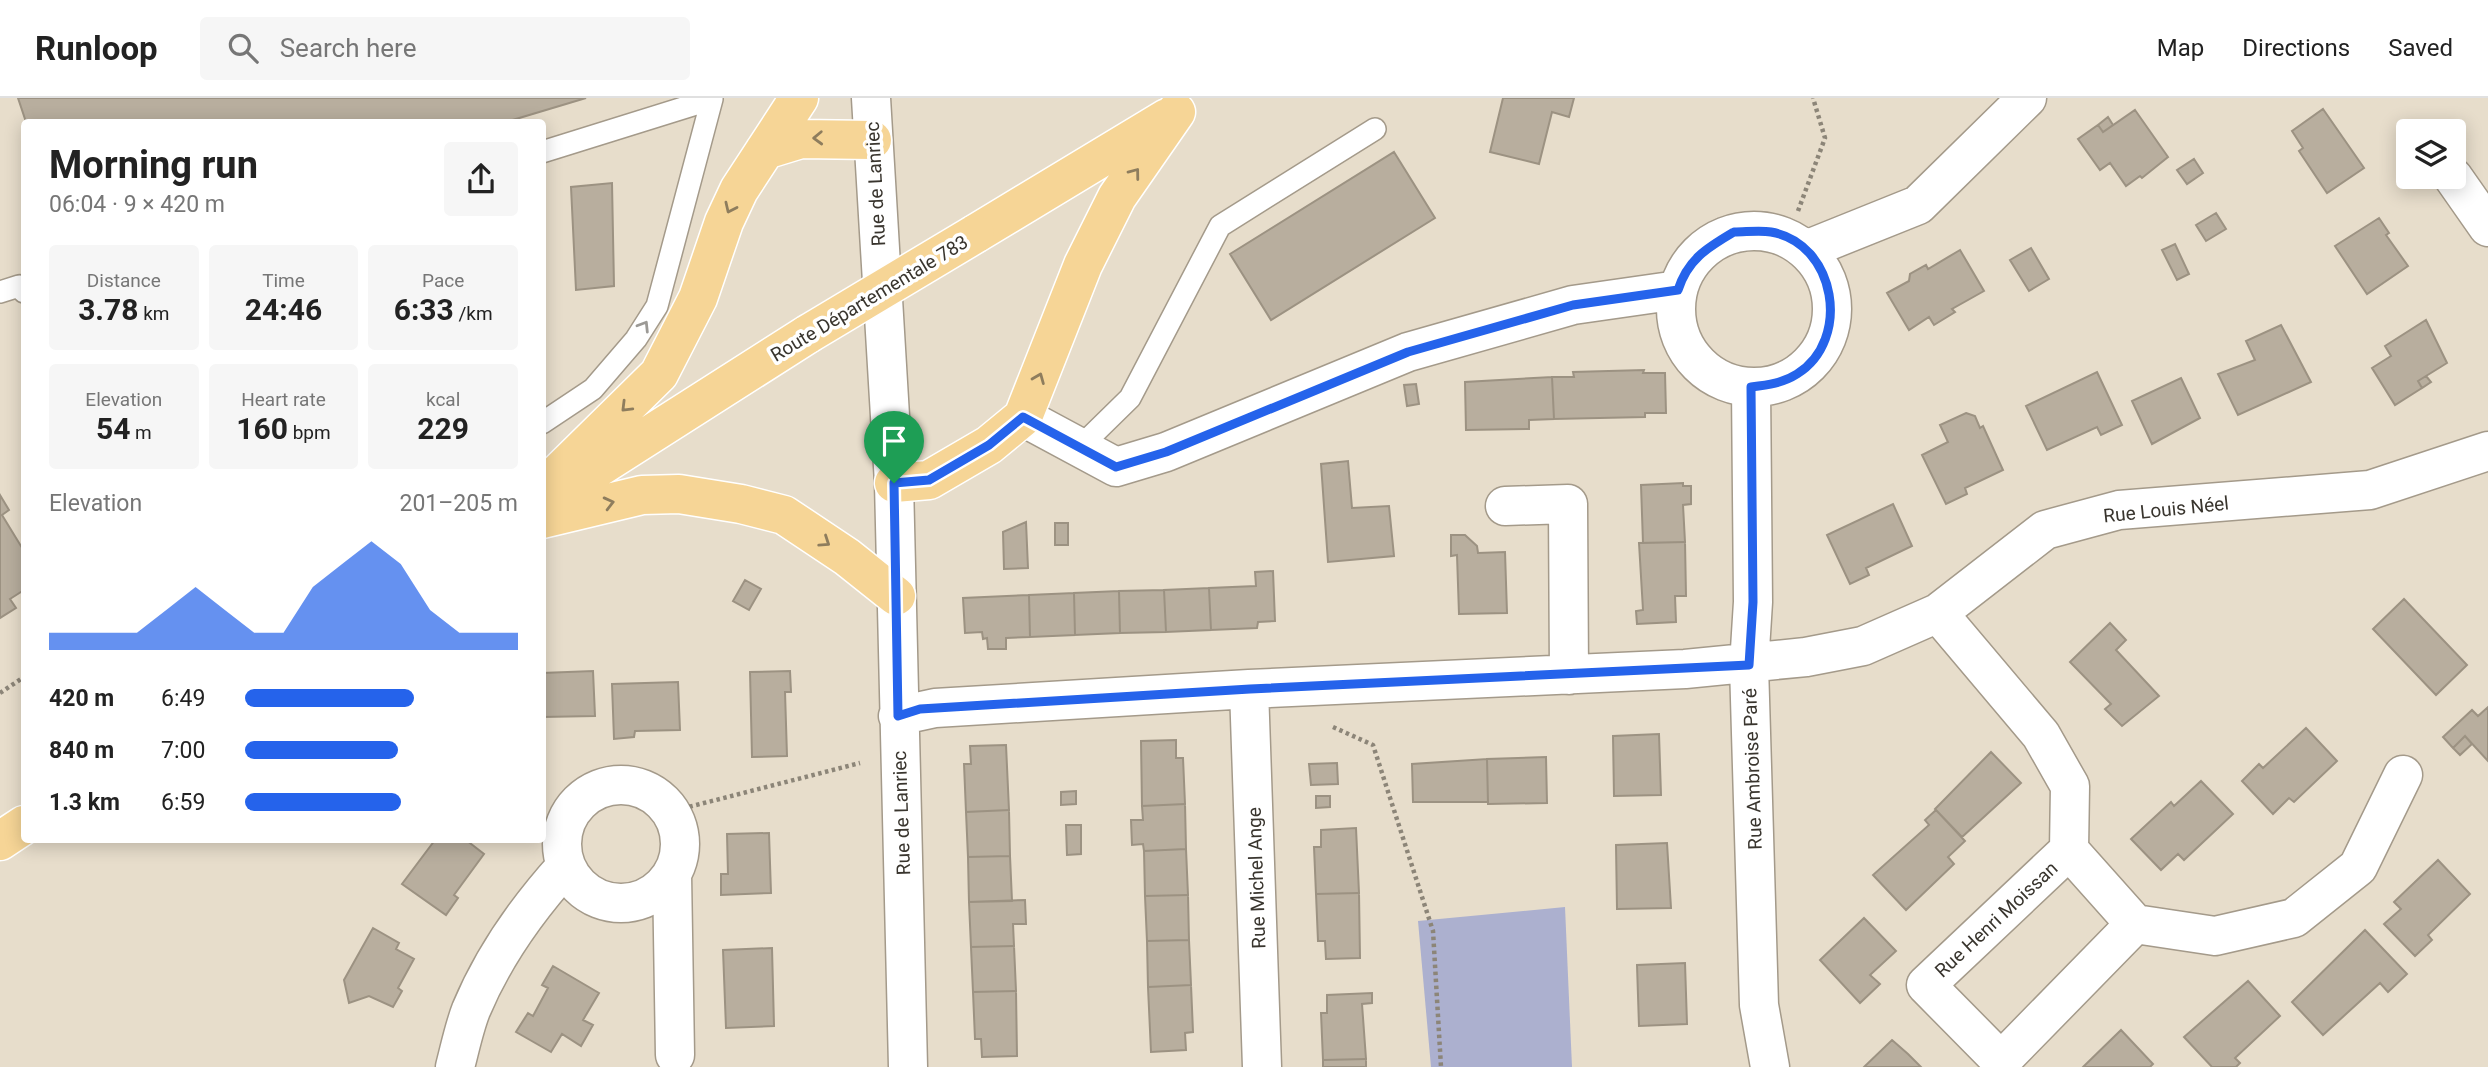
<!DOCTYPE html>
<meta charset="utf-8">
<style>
body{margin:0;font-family:Roboto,sans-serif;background:#f6f6f6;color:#222;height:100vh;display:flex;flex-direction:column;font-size:26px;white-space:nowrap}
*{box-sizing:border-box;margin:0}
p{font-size:23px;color:#767676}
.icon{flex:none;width:38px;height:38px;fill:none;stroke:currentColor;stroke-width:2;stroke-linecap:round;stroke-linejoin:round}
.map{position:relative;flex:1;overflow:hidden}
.sheet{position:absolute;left:21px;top:21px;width:525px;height:724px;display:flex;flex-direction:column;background:#fff;border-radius:7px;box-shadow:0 4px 18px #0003}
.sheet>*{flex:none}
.fabs{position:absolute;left:2396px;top:21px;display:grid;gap:14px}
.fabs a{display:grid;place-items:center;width:70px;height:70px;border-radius:7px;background:#fff;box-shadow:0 4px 18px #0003;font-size:35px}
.pin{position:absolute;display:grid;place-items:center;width:60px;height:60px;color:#fff;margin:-72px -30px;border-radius:50% 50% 50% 0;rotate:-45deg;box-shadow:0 0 7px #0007}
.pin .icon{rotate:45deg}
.round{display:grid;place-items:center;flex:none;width:74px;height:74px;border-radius:7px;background:#f6f6f6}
.overview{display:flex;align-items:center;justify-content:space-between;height:119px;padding:0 28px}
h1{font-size:38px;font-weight:700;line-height:52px}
.figures{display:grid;grid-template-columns:repeat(3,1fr);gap:10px;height:119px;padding:7px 28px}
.figures div{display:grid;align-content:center;border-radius:7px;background:#f6f6f6;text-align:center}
.figures b{font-size:30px;font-weight:700}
.figures small{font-size:19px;font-weight:400}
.figures p{font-size:19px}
.chart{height:196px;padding:14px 28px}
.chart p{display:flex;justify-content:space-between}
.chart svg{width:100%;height:126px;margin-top:7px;fill:#2563eb;opacity:.7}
ul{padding:0 28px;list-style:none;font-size:23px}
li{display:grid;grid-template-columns:112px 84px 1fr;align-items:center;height:52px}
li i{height:18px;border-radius:9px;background:#2563eb}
header{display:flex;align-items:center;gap:42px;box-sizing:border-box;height:98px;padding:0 35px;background:#fff;border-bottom:2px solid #e0e0e0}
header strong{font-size:33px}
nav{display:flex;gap:38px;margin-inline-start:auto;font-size:24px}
.search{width:490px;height:63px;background:#f6f6f6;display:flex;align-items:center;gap:18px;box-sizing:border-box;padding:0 24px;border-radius:7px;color:#767676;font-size:26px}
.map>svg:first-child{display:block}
.green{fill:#acb0cf}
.building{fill:#b8ae9e;stroke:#9c9282;stroke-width:2}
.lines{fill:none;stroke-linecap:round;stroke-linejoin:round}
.service-casing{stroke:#a49a8a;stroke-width:24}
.minor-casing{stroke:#a49a8a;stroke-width:41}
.primary-casing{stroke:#fff;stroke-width:41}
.path{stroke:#8c8578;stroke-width:4.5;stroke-dasharray:3.5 3.5;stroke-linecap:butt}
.service{stroke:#fff;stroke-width:21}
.minor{stroke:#fff;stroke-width:38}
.primary{stroke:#f6d596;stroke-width:38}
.primary-bridge-casing{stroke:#fff;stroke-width:41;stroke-linecap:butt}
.primary-bridge{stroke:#f6d596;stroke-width:38}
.oneway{stroke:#8e7d5d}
.oneway2{stroke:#9c9a96}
.route-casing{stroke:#fff;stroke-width:14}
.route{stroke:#2563eb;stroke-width:9}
.labels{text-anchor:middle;stroke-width:7;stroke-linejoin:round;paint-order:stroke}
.street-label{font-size:19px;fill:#39352e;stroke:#fff}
</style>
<header>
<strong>Runloop</strong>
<div class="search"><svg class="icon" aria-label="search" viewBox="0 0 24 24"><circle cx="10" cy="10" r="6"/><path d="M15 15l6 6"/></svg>Search here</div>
<nav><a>Map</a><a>Directions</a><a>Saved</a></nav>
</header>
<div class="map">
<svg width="2488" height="969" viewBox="0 0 2488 969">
<rect width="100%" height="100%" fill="#e7ddcb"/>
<!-- green -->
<path class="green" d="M 1565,809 L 1572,969 L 1431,969 L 1418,823 Z"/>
<!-- building -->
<path class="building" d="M 18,0 L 586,0 L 506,24 L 26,24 Z
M 1503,0 L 1574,0 L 1569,19 L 1552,14 L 1539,66 L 1490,54 Z
M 2323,11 L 2364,70 L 2327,95 L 2299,53 L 2303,50 L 2292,33 Z
M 2135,12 L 2168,59 L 2142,80 L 2140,78 L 2126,88 L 2110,65 L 2100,72 L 2078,41 L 2098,27 L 2103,34 Z
M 2108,19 L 2113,27 L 2103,34 L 2098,27 Z
M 1394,54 L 1435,120 L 1271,222 L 1230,156 Z
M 2194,61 L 2203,75 L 2187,86 L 2177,72 Z
M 612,85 L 614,188 L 576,192 L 571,89 Z
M 2216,115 L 2226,131 L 2206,143 L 2196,127 Z
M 2379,120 L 2389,135 L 2386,137 L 2408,168 L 2367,196 L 2335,148 Z
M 2175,146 L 2189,176 L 2177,182 L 2162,152 Z
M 2031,150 L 2049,181 L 2029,193 L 2010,162 Z
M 1960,152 L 1984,193 L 1952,211 L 1955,214 L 1934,227 L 1929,219 L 1909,232 L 1887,195 L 1909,183 L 1910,176 L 1926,167 L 1928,171 Z
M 2426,222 L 2447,265 L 2418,283 L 2422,290 L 2395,307 L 2372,270 L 2391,258 L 2385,248 Z
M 2281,227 L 2311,284 L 2238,317 L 2218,276 L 2255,262 L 2246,243 Z
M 1644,272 L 1643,275 L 1665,275 L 1666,315 L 1645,315 L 1645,319 L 1554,321 L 1552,279 L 1574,279 L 1573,274 Z
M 2097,274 L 2122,327 L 2101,337 L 2097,329 L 2047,352 L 2026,308 Z
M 2426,278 L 2431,284 L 2422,290 L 2418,283 Z
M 1552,279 L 1554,321 L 1529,322 L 1529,331 L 1466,332 L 1465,284 Z
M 2181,280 L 2200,320 L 2152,346 L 2132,303 Z
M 1416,286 L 1419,306 L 1407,308 L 1404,287 Z
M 1966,315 L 1975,318 L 1980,330 L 1983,328 L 2003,372 L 1965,390 L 1967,396 L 1946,406 L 1922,357 L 1948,344 L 1940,327 Z
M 1348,363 L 1352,410 L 1389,408 L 1394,458 L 1328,464 L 1321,366 Z
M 1683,385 L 1683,388 L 1691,388 L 1691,406 L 1683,407 L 1685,444 L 1643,445 L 1641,387 Z
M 0,397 L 9,412 L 2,417 L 24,453 L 24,492 L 10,501 L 16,510 L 0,520 Z
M 1893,406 L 1912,448 L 1866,470 L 1869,477 L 1850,486 L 1827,437 Z
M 1026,424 L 1028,470 L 1004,471 L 1003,434 Z
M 1055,425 L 1068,425 L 1068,447 L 1055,447 Z
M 1451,437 L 1465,437 L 1477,448 L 1478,455 L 1505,454 L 1507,515 L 1459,516 L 1457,457 L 1451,458 Z
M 1685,444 L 1686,498 L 1675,498 L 1676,524 L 1637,526 L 1636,513 L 1643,512 L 1639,445 Z
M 1273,473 L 1275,523 L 1258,524 L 1257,530 L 1211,532 L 1209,490 L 1256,488 L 1255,474 Z
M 745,482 L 761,491 L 749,512 L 733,503 Z
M 1209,490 L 1211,532 L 1166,534 L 1164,492 Z
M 1164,492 L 1166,534 L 1120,535 L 1119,493 Z
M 1119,493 L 1120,535 L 1075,537 L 1074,495 Z
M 1074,495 L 1075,537 L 1030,539 L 1029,497 Z
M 1029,497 L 1030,539 L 1006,540 L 1006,551 L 988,551 L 987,540 L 983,541 L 982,534 L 965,535 L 963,500 Z
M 2404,501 L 2467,567 L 2436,597 L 2373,531 Z
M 2110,525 L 2126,542 L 2116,552 L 2159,598 L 2122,628 L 2105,611 L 2111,606 L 2070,564 Z
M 593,573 L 595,618 L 542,619 L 542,575 Z
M 790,573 L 791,594 L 785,594 L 787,658 L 752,659 L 750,574 Z
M 678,584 L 680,632 L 635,633 L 634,639 L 614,641 L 612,586 Z
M 2488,609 L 2488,663 L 2465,638 L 2453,650 L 2443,639 L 2472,612 L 2478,618 Z
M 2306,630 L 2337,663 L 2294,704 L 2289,700 L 2273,716 L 2242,683 L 2259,666 L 2263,670 Z
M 1659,636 L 1661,697 L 1614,698 L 1613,638 Z
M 2465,638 L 2472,646 L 2460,657 L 2453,650 Z
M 1176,642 L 1176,660 L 1183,660 L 1185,706 L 1142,708 L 1141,643 Z
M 1006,647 L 1009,712 L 966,714 L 964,666 L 971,666 L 970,648 Z
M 1991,654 L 2021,685 L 1962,739 L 1935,711 Z
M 1546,659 L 1547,705 L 1488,706 L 1487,661 Z
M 1487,661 L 1488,704 L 1413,704 L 1412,666 Z
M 1337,665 L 1338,686 L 1311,687 L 1309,666 Z
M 2201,683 L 2233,716 L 2184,762 L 2178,756 L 2161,772 L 2131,741 L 2171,704 L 2174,708 Z
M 1076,693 L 1076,706 L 1061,707 L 1061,694 Z
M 1316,698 L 1330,698 L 1330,709 L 1316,710 Z
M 1185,706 L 1186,751 L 1144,753 L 1143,746 L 1132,747 L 1131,722 L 1143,722 L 1142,708 Z
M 1009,712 L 1010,758 L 968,759 L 966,714 Z
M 1936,712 L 1965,743 L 1948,759 L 1954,766 L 1906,812 L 1873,777 L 1929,727 L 1925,722 Z
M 1066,727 L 1081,727 L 1081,756 L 1067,757 Z
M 1356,730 L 1359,795 L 1316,796 L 1314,749 L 1321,749 L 1321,732 Z
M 769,735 L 771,795 L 721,797 L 721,776 L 728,776 L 727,736 Z
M 435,742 L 466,742 L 484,756 L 454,797 L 458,800 L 446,817 L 402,786 Z
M 1667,745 L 1671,810 L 1617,811 L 1616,747 Z
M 1186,751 L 1188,797 L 1145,798 L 1144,753 Z
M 1010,758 L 1012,803 L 969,804 L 968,759 Z
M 2438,762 L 2470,796 L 2428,837 L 2432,842 L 2415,858 L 2384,826 L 2401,811 L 2394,804 Z
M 1359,795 L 1360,860 L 1326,861 L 1325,843 L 1318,843 L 1316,796 Z
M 1188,797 L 1189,842 L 1147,843 L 1145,798 Z
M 1025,802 L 1026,826 L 1013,826 L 1014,848 L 971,849 L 969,804 Z
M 1864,820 L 1896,853 L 1870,877 L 1880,886 L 1860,905 L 1820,862 Z
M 373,830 L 399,845 L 396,851 L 414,861 L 398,890 L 402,893 L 393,909 L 369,898 L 349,905 L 344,882 Z
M 2365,832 L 2407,876 L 2388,894 L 2380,885 L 2323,937 L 2292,904 Z
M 1189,842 L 1191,887 L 1148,889 L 1147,843 Z
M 1014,848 L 1016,893 L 973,894 L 971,849 Z
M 772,850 L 774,928 L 726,930 L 723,852 Z
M 1685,865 L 1687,926 L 1639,928 L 1637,867 Z
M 553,868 L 599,895 L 583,922 L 593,927 L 581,948 L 562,936 L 551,954 L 516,934 L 528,915 L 533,918 L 548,890 L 542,887 Z
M 2248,883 L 2280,918 L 2235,960 L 2240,965 L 2236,969 L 2212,969 L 2184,939 Z
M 1191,887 L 1193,934 L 1185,935 L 1186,952 L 1151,954 L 1148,889 Z
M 1016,893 L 1017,958 L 982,959 L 981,941 L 975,941 L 973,894 Z
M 1372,895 L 1372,905 L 1362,906 L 1366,961 L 1323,962 L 1321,915 L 1327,915 L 1327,897 Z
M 2121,932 L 2153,966 L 2150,969 L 2083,969 Z
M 1892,942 L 1908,956 L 1921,969 L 1864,969 Z
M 1366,961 L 1366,969 L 1323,969 L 1323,962 Z"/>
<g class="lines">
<defs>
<path id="service" d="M 542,54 L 712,1
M 0,194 L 19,188 L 24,194
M 542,325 L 593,291 L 636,241 L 657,208 L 712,1
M 1080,349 L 1130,300 L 1220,128 L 1375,31"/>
<path id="minor" d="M 871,0 L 894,385 L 908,969
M 2453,79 L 2488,129
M1676 211a78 78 0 1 1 156 0a78 78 0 1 1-156 0Z
M 1806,152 L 1918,107 L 2027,0
M 1751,289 L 1753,504 L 1749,567 L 1759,907 L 1770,969
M 1023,319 L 1116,369 L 1166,354 L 1408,254 L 1573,207 L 1678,192
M 1505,408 L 1568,406 L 1569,577
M 1938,515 L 2041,637 L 2070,688 L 2069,752 L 2135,826 L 2215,838 L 2294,820 L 2358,769 L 2403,677
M 1249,591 L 1262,969
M 898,618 L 935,610 L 1249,591 L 1685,571 L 1806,559 L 1863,548 L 1938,515 L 2045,432 L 2119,412 L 2370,392 L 2488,353
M562 746a59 59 0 1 1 118 0a59 59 0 1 1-118 0Z
M 2069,752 L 1926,887 L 2001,963 L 2135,826
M 672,776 L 675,957
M 455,969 C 460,950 464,930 471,912 C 494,857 527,811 566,768"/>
<path id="primary" d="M 765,52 L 801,41 L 872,42
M 975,136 L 1167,20
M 894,385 L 929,382 L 989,347 L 1023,319 L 1083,167 L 1117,99 L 1176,14
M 568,389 L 808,236
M 542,391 L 659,276 L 698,200 L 724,124 L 739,92 L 799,0
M 542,421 L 642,397 L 679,396 L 741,406 L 784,417 L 847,459 L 896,498
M 0,743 L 24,727"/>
</defs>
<!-- service casing -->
<use href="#service" class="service-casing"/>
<!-- minor casing -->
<use href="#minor" class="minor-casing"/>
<!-- primary casing -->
<use href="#primary" class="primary-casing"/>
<!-- path -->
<path class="path" d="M 1798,113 L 1825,40 L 1813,0
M 0,595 L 24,579
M 1333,629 L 1373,647 L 1433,833 L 1441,969
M 669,714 L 860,665"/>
<!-- service -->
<use href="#service" class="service"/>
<!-- minor -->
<use href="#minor" class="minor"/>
<!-- primary -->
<use href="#primary" class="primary"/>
<defs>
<path id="primary-bridge" d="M 808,236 L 975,136"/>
</defs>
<!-- primary-bridge casing -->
<use href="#primary-bridge" class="primary-bridge-casing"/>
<!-- primary-bridge -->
<use href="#primary-bridge" class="primary-bridge"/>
</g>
<!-- one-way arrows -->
<defs><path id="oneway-chevron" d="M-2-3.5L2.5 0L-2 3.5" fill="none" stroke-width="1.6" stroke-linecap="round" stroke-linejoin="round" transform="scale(1.75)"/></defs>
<g class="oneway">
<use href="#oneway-chevron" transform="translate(818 40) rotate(178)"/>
<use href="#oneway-chevron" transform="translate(1135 75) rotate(-53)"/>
<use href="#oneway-chevron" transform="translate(730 110) rotate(115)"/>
<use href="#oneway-chevron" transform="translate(1039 280) rotate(-68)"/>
<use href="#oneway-chevron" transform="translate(626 309) rotate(135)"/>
<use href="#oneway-chevron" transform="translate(609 405) rotate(-14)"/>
<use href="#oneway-chevron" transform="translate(825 444) rotate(34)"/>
</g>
<use class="oneway2" href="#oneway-chevron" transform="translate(644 228) rotate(-58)"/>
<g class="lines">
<defs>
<path id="route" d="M 1734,134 C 1746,134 1760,132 1771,134 C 1836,145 1852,242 1797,276 C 1783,285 1768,287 1751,289 L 1753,504 L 1749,567 L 1250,591 L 920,611 L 898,618 L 894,385 L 929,382 L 989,347 L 1023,319 L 1116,369 L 1166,354 L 1408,254 L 1573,207 L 1678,192 C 1688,161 1707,150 1734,134 Z"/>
</defs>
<!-- route casing -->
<use href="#route" class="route-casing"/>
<!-- route -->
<use href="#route" class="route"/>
</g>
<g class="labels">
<!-- street labels -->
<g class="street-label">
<text transform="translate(875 86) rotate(-93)" y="7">Rue de Lanriec</text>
<text transform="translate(869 200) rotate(-31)" y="7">Route Départementale 783</text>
<text transform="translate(2166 411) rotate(-6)" y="7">Rue Louis Néel</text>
<text transform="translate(1752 671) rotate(-92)" y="7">Rue Ambroise Paré</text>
<text transform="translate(901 715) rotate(-92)" y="7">Rue de Lanriec</text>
<text transform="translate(1256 780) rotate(-92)" y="7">Rue Michel Ange</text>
<text transform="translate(1996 821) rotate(-43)" y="7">Rue Henri Moissan</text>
</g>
</g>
</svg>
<div class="fabs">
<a><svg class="icon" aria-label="layers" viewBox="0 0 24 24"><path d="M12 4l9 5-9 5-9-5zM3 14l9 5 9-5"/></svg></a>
</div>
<div class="pin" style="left:894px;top:385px;background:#1e9e55"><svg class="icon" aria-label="arrive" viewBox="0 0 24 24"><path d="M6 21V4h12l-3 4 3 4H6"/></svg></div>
<section class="sheet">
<div class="overview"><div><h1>Morning run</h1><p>06:04 · 9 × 420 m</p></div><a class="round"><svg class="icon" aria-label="share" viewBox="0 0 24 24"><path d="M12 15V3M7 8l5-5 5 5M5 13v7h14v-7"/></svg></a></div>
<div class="figures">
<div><p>Distance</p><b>3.78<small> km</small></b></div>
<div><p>Time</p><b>24:46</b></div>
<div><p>Pace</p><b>6:33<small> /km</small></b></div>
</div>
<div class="figures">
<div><p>Elevation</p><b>54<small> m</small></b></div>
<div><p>Heart rate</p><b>160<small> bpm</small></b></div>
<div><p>kcal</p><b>229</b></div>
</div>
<div class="chart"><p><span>Elevation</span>201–205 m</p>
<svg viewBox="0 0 160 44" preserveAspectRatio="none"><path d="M0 44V38L10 38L20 38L30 38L40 30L50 22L60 30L70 38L80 38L90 22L100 14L110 6L120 14L130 30L140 38L150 38L160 38V44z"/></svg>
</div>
<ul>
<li><b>420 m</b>6:49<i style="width:62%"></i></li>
<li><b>840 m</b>7:00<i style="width:56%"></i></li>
<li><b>1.3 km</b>6:59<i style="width:57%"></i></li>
</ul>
</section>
</div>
